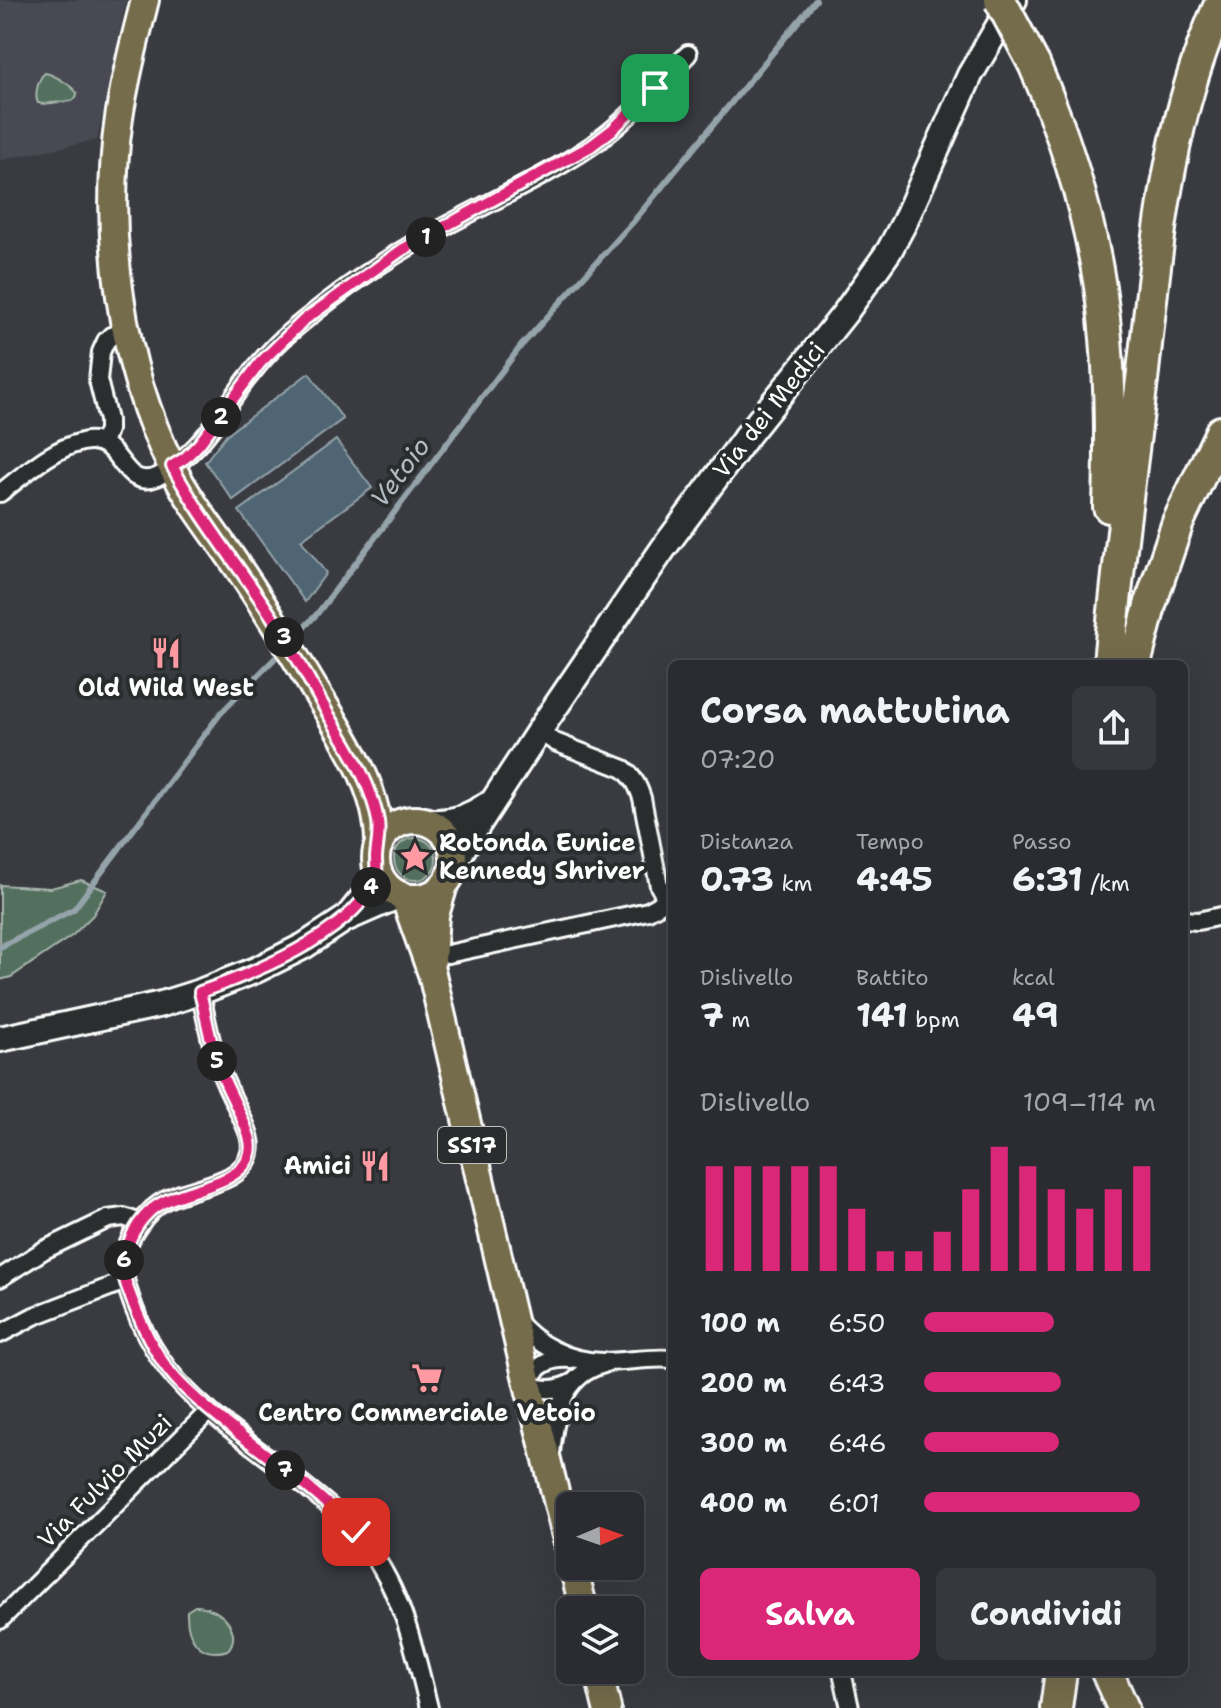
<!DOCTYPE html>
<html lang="it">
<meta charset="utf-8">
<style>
body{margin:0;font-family:"Shantell Sans",sans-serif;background:#37383d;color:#f1f3f6;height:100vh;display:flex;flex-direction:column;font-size:30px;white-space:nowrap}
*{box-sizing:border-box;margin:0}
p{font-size:26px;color:#a6a7ab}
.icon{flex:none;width:44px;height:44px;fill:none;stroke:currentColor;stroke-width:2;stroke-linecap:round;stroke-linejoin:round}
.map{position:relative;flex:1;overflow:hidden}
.side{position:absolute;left:668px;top:660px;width:520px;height:1016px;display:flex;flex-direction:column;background:#2b2c31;border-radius:12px;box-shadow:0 8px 32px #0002,0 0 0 2px #47484d}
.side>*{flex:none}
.needle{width:52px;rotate:88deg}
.controls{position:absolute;left:556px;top:1492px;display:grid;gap:16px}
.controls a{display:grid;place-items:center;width:88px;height:88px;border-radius:12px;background:#2b2c31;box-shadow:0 8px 32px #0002,0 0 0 2px #47484d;font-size:40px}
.pin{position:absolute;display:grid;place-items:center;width:68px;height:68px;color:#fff;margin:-34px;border-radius:16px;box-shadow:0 4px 12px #0006}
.km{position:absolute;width:40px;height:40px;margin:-20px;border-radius:50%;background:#222;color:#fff;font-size:22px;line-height:40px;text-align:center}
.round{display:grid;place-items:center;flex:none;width:84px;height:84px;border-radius:12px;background:#37383d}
.headline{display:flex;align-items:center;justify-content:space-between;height:136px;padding:0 32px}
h1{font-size:36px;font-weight:700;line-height:60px}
.metrics{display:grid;grid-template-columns:repeat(3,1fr);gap:12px;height:136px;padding:8px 32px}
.metrics div{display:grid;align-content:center}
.metrics b{font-size:34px;font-weight:700}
.metrics small{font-size:22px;font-weight:400}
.metrics p{font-size:22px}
.chart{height:224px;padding:16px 32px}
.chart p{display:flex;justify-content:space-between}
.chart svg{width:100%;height:144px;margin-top:8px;stroke:#db2777;stroke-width:6}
.primary-button{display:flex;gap:16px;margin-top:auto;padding:16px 32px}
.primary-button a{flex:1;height:92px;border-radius:12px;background:#db2777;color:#fff;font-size:32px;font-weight:700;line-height:92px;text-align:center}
.primary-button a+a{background:#37383d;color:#f1f3f6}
ul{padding:0 32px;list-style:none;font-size:26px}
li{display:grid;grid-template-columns:128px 96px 1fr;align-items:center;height:60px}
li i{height:20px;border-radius:10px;background:#db2777}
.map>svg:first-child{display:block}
.built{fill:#484952}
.green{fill:#536f5e;stroke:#a9b7ae;stroke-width:2}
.water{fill:#4f6573;stroke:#95a3ab;stroke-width:2}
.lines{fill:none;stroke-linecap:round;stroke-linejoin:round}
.stream{stroke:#95a3ab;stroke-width:6}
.street-casing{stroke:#fff;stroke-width:22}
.secondary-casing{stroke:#fff;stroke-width:30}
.primary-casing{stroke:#fff;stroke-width:32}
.highway-casing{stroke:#fff;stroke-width:36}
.street{stroke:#2a2d2e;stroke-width:16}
.secondary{stroke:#2a2d2e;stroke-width:24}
.primary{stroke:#746c4b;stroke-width:26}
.highway{stroke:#746c4b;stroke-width:30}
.highway-bridge-casing{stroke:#fff;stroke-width:36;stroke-linecap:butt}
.highway-bridge{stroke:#746c4b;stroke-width:30}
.route-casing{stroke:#fff;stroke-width:16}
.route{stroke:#db2777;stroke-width:10}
.labels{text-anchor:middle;stroke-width:8;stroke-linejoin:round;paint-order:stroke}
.shield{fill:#2a2d2e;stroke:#bfc0c0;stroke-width:2}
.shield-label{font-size:22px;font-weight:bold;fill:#fff}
.street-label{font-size:24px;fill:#fff;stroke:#2a2d2e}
.poi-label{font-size:24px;font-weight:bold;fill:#fff;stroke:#2a2d2e}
.water-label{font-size:26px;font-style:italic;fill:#b0bac0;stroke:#2a2d2e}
</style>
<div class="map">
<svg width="1221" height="1708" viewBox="0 0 1221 1708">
<rect width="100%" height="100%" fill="#393b41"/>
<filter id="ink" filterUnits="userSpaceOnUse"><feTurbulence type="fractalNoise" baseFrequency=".0125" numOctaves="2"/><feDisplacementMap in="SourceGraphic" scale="16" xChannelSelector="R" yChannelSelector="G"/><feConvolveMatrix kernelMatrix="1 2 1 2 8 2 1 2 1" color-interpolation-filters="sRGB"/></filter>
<g filter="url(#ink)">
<!-- built -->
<path class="built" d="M 0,0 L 126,0 L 97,140 L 0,160 Z"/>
<!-- green -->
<path class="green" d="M 45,73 C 55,75 71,85 77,93 L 76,98 L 72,101 L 42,104 L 38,103 C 34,96 38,78 45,73 Z
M394 859a21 21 0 1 1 42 0a21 21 0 1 1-42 0Z
M 81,880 L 107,891 L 93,915 L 73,935 L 11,977 L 0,980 L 0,885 L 51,888 Z
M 195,1606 C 216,1605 245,1629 228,1650 C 199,1659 186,1637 187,1611 Z"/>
<!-- water -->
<path class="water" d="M 309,373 L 343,419 L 233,500 L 205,462 L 226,435 Z
M 336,440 L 372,488 L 301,540 L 326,573 L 305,602 L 239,511 Z"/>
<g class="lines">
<!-- stream -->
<path class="stream" d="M 291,641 L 317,614 L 521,346 L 633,222 L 816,0
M 0,947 L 74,909 L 220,714 L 284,649"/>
<defs>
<path id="street" d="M 103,443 L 108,430 L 108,420 L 98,380 L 101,352 L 106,341 L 111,336 L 126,331
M 0,493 C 24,475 51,449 82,442 C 123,432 119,492 157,477 C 162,475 167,470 172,467 C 206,443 222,412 246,380 C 262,359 280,339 301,323 C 341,290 385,259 431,234 C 484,204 541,180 591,146 C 628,121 657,86 688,54
M 539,731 L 555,742 L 624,769 C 634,778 638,786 642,798 L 659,886 L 664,895 L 672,901
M 1184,920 L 1198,921 L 1221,916
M 448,954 L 648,911 L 659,905 L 666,897
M 200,992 C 206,1016 210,1040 217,1063 C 224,1082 234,1100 242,1118 C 247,1129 253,1141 250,1153 C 242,1187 184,1186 159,1204 C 147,1212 139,1224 132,1236 C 125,1250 121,1267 126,1283 C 135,1317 153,1353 176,1379 C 210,1418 261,1451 301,1483 C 325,1502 349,1521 367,1546 C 403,1594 415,1651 429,1708
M 0,1278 L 44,1250 L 108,1219 L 124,1217 L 140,1223
M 515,1319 C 535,1345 570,1362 603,1362 C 626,1362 649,1357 672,1359
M 0,1334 L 34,1316 L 125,1281
M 572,1359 C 552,1357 535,1364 528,1384 C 544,1392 560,1390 575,1381
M 551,1453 C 555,1415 562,1375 604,1364
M 0,1620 L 209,1411
M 842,1672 L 850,1708"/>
<path id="secondary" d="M 428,822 C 451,823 468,818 487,805
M 454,864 L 468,840 L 539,731 L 663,549 L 747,436 L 845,313 L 889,251 L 904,223 L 970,75 L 1014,0
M 350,914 L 371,888 L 378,869
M 0,1039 L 162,1004 L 200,992 L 256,970 L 304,946 L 345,919 L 400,895"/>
<path id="primary" d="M 145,0 C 135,39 125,78 119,118 C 103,231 120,364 172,467 C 189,501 213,531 235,563 C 260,599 283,637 306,675 C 336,727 380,783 379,845
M376 859a39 39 0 1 1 78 0a39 39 0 1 1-78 0Z
M 404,896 L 432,974 L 528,1384 L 570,1552
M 432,960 L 435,915 L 444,885
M 573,1566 L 584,1610
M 598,1670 L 607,1708"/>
<path id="highway" d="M 1034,64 C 1065,136 1088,210 1100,287 C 1111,360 1111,434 1109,507
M 1109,664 C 1117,569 1130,475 1142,380 C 1157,251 1166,122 1221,2
M 1135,664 L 1151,602 L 1178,522 L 1221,432
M 1107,1672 L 1123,1708
M 1056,1708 L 1061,1672"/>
</defs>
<!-- street casing -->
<use href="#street" class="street-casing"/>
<!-- secondary casing -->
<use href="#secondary" class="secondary-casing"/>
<!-- primary casing -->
<use href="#primary" class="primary-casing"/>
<!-- highway casing -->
<use href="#highway" class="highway-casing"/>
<!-- street -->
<use href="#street" class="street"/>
<!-- secondary -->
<use href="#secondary" class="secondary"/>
<!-- primary -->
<use href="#primary" class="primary"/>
<!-- highway -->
<use href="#highway" class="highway"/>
<defs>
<path id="highway-bridge" d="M 1000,0 L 1034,64"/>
</defs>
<!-- highway-bridge casing -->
<use href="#highway-bridge" class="highway-bridge-casing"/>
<!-- highway-bridge -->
<use href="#highway-bridge" class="highway-bridge"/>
</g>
</g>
<g class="lines" filter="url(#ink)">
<defs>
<path id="route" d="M 356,1532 C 320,1494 277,1463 235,1431 C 215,1415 194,1399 176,1379 C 156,1357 143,1328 132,1300 C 129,1291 124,1282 124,1271 C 123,1250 134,1226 149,1212 C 174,1187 242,1189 250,1153 C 253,1141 246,1129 242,1118 C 234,1100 224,1082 217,1063 C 210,1040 206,1016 200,992 C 252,974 345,936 372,886 C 378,874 376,869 376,857 C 377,844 380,834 378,821 C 371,781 347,746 327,712 C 310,682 294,651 276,623 C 242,570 202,521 172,466 L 185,458 L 199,444 L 260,363 L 304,320 L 402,250 L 591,146 L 612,130 L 655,88"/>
</defs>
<!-- route casing -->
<use href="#route" class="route-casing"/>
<!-- route -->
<use href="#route" class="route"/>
</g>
<!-- icons -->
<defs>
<symbol id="restaurant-bare" viewBox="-9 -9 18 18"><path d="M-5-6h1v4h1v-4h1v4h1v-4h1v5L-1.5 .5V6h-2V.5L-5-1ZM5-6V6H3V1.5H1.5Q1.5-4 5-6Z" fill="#ff9aa2" stroke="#2a2d2e" stroke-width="2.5" paint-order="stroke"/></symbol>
<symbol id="sight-bare" viewBox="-9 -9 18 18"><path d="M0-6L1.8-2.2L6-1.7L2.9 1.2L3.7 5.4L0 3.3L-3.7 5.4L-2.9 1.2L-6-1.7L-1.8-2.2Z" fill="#ff9aa2" stroke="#2a2d2e" stroke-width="2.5" paint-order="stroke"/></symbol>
<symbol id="supermarket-bare" viewBox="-9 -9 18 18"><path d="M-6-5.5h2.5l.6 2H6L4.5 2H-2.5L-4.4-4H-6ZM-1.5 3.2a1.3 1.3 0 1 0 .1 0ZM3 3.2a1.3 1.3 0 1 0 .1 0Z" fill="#ff9aa2" stroke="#2a2d2e" stroke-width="2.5" paint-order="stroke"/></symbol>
</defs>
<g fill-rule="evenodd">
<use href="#restaurant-bare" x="144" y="631" width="44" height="44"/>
<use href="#sight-bare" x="393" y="835" width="44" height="44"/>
<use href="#restaurant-bare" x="353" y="1144" width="44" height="44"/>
<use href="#supermarket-bare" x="405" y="1356" width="44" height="44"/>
</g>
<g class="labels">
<!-- shield labels -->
<rect class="shield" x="438" y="1127" width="68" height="36" rx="6"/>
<g class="shield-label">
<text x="472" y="1153">SS17</text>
</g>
<!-- street labels -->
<g class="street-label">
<text transform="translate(769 410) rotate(-52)" y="8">Via dei Medici</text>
<text transform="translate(105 1481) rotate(-45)" y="8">Via Fulvio Muzi</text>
</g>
<!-- poi labels -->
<g class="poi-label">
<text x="166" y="696">Old Wild West</text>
<text x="439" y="851" text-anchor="start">Rotonda Eunice<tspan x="439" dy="28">Kennedy Shriver</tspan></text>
<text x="351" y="1174" text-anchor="end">Amici</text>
<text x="427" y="1421">Centro Commerciale Vetoio</text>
</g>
<!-- water labels -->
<g class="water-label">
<text transform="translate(400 472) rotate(-53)" y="9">Vetoio</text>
</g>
</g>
</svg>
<div class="controls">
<a><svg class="needle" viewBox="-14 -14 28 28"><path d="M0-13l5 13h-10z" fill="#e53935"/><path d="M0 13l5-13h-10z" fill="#a6a7ab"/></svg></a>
<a><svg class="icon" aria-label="layers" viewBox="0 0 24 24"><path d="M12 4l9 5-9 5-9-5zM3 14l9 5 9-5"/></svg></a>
</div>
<div class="pin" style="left:655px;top:88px;background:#1e9e55"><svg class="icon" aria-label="arrive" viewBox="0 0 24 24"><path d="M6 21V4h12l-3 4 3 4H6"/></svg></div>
<div class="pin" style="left:356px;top:1532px;background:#d93025"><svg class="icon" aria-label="check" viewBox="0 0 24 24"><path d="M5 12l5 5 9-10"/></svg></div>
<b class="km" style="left:426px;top:237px">1</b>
<b class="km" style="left:221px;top:417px">2</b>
<b class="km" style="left:284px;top:637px">3</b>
<b class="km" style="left:371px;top:887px">4</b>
<b class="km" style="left:217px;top:1061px">5</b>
<b class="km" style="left:124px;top:1260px">6</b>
<b class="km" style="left:285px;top:1470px">7</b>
<section class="side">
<div class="headline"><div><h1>Corsa mattutina</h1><p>07:20</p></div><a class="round"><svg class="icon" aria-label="share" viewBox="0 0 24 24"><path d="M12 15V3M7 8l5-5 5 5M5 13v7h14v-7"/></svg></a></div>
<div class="metrics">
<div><p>Distanza</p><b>0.73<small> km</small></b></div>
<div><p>Tempo</p><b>4:45</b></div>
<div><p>Passo</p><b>6:31<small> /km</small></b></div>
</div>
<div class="metrics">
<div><p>Dislivello</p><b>7<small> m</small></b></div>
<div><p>Battito</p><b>141<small> bpm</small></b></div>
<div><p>kcal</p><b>49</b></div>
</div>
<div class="chart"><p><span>Dislivello</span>109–114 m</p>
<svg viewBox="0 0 160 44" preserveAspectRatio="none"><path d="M5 44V12M15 44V12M25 44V12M35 44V12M45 44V12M55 44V25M65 44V38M75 44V38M85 44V32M95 44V19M105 44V6M115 44V12M125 44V19M135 44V25M145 44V19M155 44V12"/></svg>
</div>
<ul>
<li><b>100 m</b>6:50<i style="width:56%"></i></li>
<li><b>200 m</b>6:43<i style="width:59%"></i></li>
<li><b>300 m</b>6:46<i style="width:58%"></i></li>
<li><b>400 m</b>6:01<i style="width:93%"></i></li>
</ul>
<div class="primary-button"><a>Salva</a><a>Condividi</a></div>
</section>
</div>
